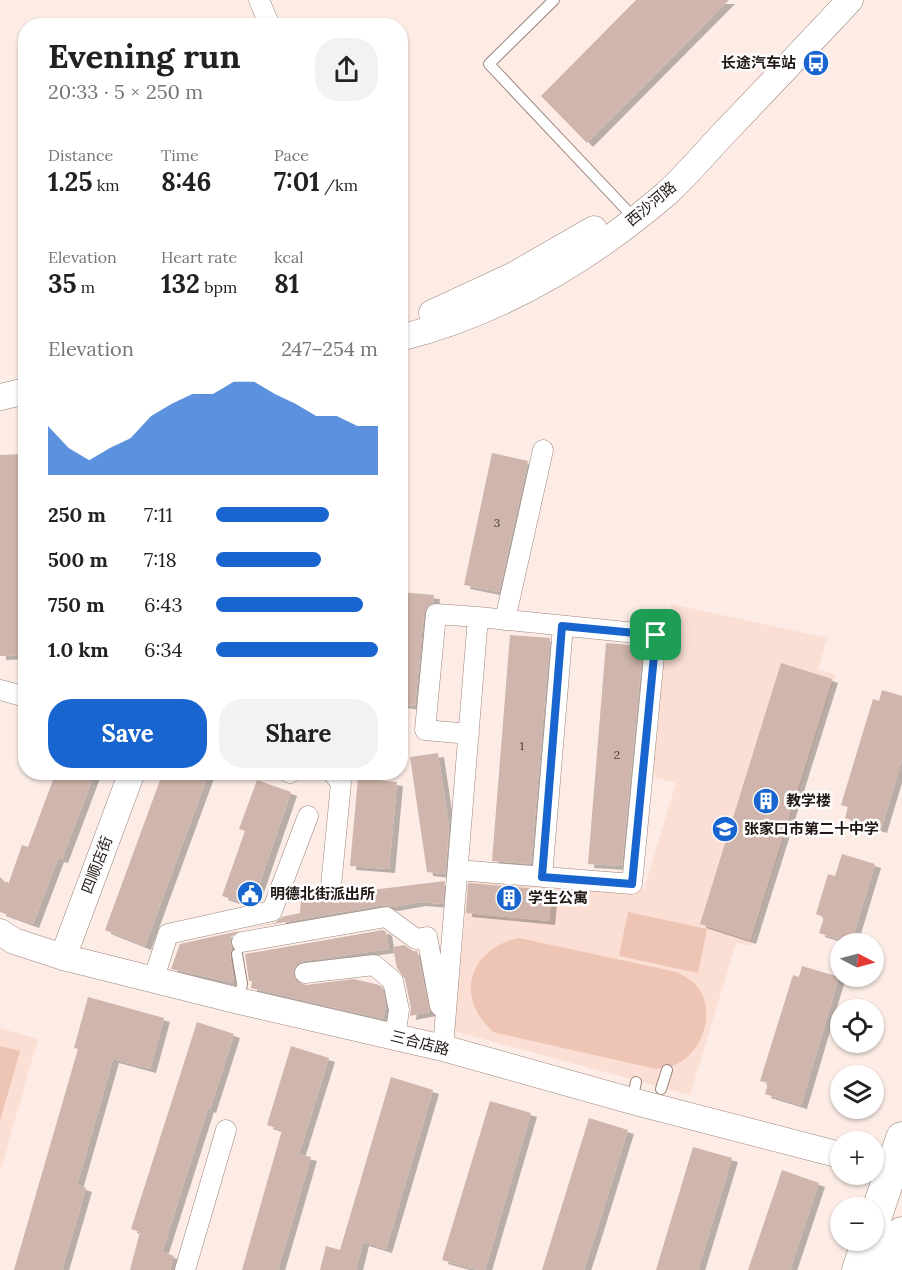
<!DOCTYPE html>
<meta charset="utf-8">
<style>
body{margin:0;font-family:Lora,"Noto Sans SC",serif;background:#f2f2f2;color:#222;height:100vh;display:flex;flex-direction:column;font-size:22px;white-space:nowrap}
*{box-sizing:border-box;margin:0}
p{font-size:20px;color:#767676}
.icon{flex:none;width:33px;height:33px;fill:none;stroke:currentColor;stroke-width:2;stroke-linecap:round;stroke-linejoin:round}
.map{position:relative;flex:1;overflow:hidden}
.drawer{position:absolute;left:18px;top:18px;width:390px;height:762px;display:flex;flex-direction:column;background:#fff;border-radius:24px;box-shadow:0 2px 4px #0004}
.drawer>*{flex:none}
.needle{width:39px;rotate:96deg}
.controls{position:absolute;left:830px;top:933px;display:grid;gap:12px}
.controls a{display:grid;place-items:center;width:54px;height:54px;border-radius:50%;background:#fff;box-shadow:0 2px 4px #0004;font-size:30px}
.pin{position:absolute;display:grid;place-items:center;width:51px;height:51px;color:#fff;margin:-26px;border-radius:12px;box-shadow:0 3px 9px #0006}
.round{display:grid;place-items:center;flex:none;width:63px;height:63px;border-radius:24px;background:#f2f2f2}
.headline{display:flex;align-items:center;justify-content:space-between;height:102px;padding:0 30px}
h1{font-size:33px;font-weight:700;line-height:45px}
.metrics{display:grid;grid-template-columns:repeat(3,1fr);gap:9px;height:102px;padding:6px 30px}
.metrics div{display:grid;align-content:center}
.metrics b{font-size:26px;font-weight:700}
.metrics small{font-size:16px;font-weight:400}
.metrics p{font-size:16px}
.chart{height:168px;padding:12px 30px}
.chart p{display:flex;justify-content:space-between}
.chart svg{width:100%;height:108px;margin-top:6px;fill:#1865cf;opacity:.7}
.action{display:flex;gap:12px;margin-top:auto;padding:12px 30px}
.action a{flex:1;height:69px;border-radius:24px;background:#1865cf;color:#fff;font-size:24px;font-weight:700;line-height:69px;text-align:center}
.action a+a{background:#f2f2f2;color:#222}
ul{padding:0 30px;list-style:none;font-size:20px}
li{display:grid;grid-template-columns:96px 72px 1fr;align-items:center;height:45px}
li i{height:15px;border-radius:8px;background:#1865cf}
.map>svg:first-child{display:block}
.built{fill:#fbdfd4}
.green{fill:#eec5b4}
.building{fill:#cfb5ab;filter:url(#shadow)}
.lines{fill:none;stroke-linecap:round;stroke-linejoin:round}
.service-casing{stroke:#9c847a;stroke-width:12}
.minor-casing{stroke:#9c847a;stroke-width:21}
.tertiary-casing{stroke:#9c847a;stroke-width:27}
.primary-casing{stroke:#9c847a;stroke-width:33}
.service{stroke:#fff;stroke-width:10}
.minor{stroke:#fff;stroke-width:20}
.tertiary{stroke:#fff;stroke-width:26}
.primary{stroke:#fff;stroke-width:32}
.route-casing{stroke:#fff;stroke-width:12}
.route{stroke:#1865cf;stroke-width:8}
.labels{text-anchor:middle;stroke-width:5;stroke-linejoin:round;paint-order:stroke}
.number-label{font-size:12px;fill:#4d3f3a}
.poi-label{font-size:15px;font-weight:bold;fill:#221815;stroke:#fdfdfd;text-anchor:start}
.street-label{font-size:15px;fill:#221815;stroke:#fdfdfd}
</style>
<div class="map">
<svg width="902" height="1270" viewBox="0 0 902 1270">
<defs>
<filter id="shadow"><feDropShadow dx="6" dy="4" stdDeviation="0" flood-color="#0004"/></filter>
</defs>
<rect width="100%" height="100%" fill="#fcece5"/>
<!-- built -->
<path class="built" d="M 671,604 L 827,638 L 818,669 L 836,675 L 750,946 L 736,943 L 690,1095 L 454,1031 L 469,876 L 644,890 L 676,783 L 649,776 Z
M 0,1028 L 38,1039 L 0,1172 Z"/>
<!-- green -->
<path class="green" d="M 628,912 L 707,929 L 698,973 L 619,956 Z
M 519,938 L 677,972 C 686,977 694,981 699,989 C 716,1015 702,1052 675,1065 C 669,1067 662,1068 656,1069 L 493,1032 C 487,1025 480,1019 476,1010 C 459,975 486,944 519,938 Z
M 0,1046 L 20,1051 L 0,1121 Z"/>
<!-- building -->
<path class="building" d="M 636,0 L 729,0 L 587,143 L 541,96 Z
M 492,453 L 528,461 L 499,592 L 464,585 Z
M 26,454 L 26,655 L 0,656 L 0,455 Z
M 400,592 L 434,595 L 433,603 L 427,607 L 424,613 L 415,706 L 400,704 Z
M 510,635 L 550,638 L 531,864 L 492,861 Z
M 606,643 L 643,646 L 622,866 L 588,864 Z
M 781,663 L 832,679 L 750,940 L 700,924 Z
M 882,690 L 902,696 L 902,759 L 881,829 L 845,818 L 848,807 L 841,805 L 873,699 L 879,701 Z
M 438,753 L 449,827 L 445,877 L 445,874 L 427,872 L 410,757 Z
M 56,772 L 95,772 L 62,859 L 58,858 L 33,924 L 0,912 L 0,877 L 8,885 L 22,845 L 28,847 Z
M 163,772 L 209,772 L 145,946 L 105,930 Z
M 358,778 L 397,782 L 389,869 L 350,866 Z
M 257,780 L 291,792 L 253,903 L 247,904 L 222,896 L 245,831 L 239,829 Z
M 842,854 L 875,864 L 851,943 L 819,933 L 824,917 L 816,914 L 828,874 L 835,876 Z
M 445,881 L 443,904 L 420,902 L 392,907 L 384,905 L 244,929 L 275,923 L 282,917 L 300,913 L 301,899 L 325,896 L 330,898 L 339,894 Z
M 468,883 L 552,890 L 549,921 L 466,913 Z
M 383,930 L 386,932 L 389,949 L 304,961 L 297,964 L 293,974 L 296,981 L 306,985 L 354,979 L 379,985 L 382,987 L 386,1006 L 383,1019 L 251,988 L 252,981 L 249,981 L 245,954 Z
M 239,931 L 231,937 L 230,943 L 232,948 L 230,955 L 234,983 L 171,969 L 180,944 Z
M 404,945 L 413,951 L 417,951 L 430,1012 L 410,1016 L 411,1008 L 405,979 L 397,968 L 393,947 Z
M 802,966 L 839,977 L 801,1105 L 765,1094 L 768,1083 L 760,1081 L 793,975 L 799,977 Z
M 88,997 L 164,1018 L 150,1069 L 113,1059 L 77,1185 L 86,1188 L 62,1270 L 14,1270 L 78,1049 L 74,1048 Z
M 197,1022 L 234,1034 L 210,1109 L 208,1108 L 162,1252 L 174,1256 L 170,1270 L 130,1270 L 140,1232 L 131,1229 Z
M 291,1046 L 329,1058 L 299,1154 L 311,1157 L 278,1270 L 242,1270 L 282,1130 L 267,1125 Z
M 391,1077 L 433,1090 L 386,1249 L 363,1242 L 356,1270 L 320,1270 L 326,1246 L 340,1250 Z
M 490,1101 L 531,1113 L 485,1270 L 478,1270 L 442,1260 Z
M 589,1118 L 628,1130 L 596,1233 L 584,1270 L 542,1270 Z
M 693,1147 L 732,1158 L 698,1270 L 656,1270 Z
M 782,1170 L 819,1183 L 790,1270 L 748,1270 Z"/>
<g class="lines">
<defs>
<path id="service" d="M 554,0 L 489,64 L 635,219
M 237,954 L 242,984 L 239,1000
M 661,1089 L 667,1070
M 632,1101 L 636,1082"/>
<path id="minor" d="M 259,0 L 270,26
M 505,620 L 543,450
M 0,690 L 26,697
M 469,734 L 425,730 L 436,614 L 478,617
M 288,772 L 290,773
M 542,877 L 563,626
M 331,886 L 341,783 L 332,772
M 242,942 L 386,917 L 416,939 L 427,937 L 440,1006
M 305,973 L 374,965 L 393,981 L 399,1010 L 395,1037
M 153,981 L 168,934 L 272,911 L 308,816
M 443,1048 L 478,617 L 656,635 L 632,884 L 458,870
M 185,1270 L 226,1130"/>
<path id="tertiary" d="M 432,313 L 514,275 L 594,229
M 400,338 C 499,313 589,260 666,194 C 687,175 706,152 725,132 C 767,88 809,44 850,0
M 0,397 L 26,391
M 0,932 L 14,941 L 63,957 L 239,1001 L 443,1048 L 632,1101 L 840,1155
M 63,957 L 132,772"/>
<path id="primary" d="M 873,1225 L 902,1138
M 858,1270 L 868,1240
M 890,1270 L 902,1233"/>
</defs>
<!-- service casing -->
<use href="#service" class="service-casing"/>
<!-- minor casing -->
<use href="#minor" class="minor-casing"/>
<!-- tertiary casing -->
<use href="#tertiary" class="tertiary-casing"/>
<!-- primary casing -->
<use href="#primary" class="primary-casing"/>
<!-- service -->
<use href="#service" class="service"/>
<!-- minor -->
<use href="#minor" class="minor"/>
<!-- tertiary -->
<use href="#tertiary" class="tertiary"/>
<!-- primary -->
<use href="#primary" class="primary"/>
</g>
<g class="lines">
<defs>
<path id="route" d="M 562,626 L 656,635 L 632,884 L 542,877 Z"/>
</defs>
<!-- route casing -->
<use href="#route" class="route-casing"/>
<!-- route -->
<use href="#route" class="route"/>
</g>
<!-- icons -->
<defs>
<symbol id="bus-disc" viewBox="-11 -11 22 22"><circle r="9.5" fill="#1865cf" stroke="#fdfdfd"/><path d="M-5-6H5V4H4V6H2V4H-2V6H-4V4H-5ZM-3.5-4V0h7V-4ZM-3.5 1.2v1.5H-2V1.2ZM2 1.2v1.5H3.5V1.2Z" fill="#fff"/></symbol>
<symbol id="building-disc" viewBox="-11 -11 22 22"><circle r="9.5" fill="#1865cf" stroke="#fdfdfd"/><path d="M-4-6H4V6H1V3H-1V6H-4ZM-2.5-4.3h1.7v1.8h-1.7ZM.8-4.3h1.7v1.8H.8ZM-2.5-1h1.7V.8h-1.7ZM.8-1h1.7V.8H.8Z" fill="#fff"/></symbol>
<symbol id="school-disc" viewBox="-11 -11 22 22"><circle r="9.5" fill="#1865cf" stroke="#fdfdfd"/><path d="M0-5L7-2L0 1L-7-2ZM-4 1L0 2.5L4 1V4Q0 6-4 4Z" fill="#fff"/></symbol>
<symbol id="civic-disc" viewBox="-11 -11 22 22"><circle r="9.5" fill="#1865cf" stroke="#fdfdfd"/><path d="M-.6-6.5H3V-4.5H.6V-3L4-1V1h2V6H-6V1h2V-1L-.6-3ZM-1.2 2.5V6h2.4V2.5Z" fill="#fff"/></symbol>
</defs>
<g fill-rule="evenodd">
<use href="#bus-disc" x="801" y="48" width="30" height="30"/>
<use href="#building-disc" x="751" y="786" width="30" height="30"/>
<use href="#school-disc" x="710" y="814" width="30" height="30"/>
<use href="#civic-disc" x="235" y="879" width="30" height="30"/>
<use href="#building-disc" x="494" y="883" width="30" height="30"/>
</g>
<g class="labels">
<!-- number labels -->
<g class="number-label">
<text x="497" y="527">3</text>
<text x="522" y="750">1</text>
<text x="617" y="759">2</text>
</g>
<!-- poi labels -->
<g class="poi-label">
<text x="796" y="68" text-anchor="end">长途汽车站</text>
<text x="786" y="806">教学楼</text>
<text x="744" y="834">张家口市第二十中学</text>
<text x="270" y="899">明德北街派出所</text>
<text x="528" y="903">学生公寓</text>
</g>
<!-- street labels -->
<g class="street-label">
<text transform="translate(651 204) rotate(-40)" y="5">西沙河路</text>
<text transform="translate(97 865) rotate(-69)" y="5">四顺店街</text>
<text transform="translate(420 1043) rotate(14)" y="5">三合店路</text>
</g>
</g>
</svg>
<div class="controls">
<a><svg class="needle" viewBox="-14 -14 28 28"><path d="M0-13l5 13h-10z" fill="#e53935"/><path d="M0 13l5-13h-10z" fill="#767676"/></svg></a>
<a><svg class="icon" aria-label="locate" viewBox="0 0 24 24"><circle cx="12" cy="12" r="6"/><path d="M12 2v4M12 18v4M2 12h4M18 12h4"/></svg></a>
<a><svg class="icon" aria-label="layers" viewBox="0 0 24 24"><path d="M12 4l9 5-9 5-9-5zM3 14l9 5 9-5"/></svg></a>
<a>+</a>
<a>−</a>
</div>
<div class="pin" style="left:656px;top:635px;background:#1e9e55"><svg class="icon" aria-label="arrive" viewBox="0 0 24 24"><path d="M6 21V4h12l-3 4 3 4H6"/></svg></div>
<section class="drawer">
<div class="headline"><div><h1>Evening run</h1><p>20:33 · 5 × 250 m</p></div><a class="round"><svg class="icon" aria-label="share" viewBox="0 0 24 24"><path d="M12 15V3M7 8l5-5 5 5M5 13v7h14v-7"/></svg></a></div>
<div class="metrics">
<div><p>Distance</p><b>1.25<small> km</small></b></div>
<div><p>Time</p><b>8:46</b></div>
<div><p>Pace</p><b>7:01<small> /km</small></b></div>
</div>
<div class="metrics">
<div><p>Elevation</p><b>35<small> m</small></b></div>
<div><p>Heart rate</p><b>132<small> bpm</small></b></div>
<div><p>kcal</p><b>81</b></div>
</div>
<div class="chart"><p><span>Elevation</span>247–254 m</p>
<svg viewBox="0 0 160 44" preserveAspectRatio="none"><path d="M0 44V24L10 33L20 38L30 33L40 29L50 20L60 15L70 11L80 11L90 6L100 6L110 11L120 15L130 20L140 20L150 24L160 24V44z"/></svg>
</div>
<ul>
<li><b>250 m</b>7:11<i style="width:70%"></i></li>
<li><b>500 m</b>7:18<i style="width:65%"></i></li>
<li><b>750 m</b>6:43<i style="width:91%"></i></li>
<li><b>1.0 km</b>6:34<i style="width:100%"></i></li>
</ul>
<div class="action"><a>Save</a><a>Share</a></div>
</section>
</div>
